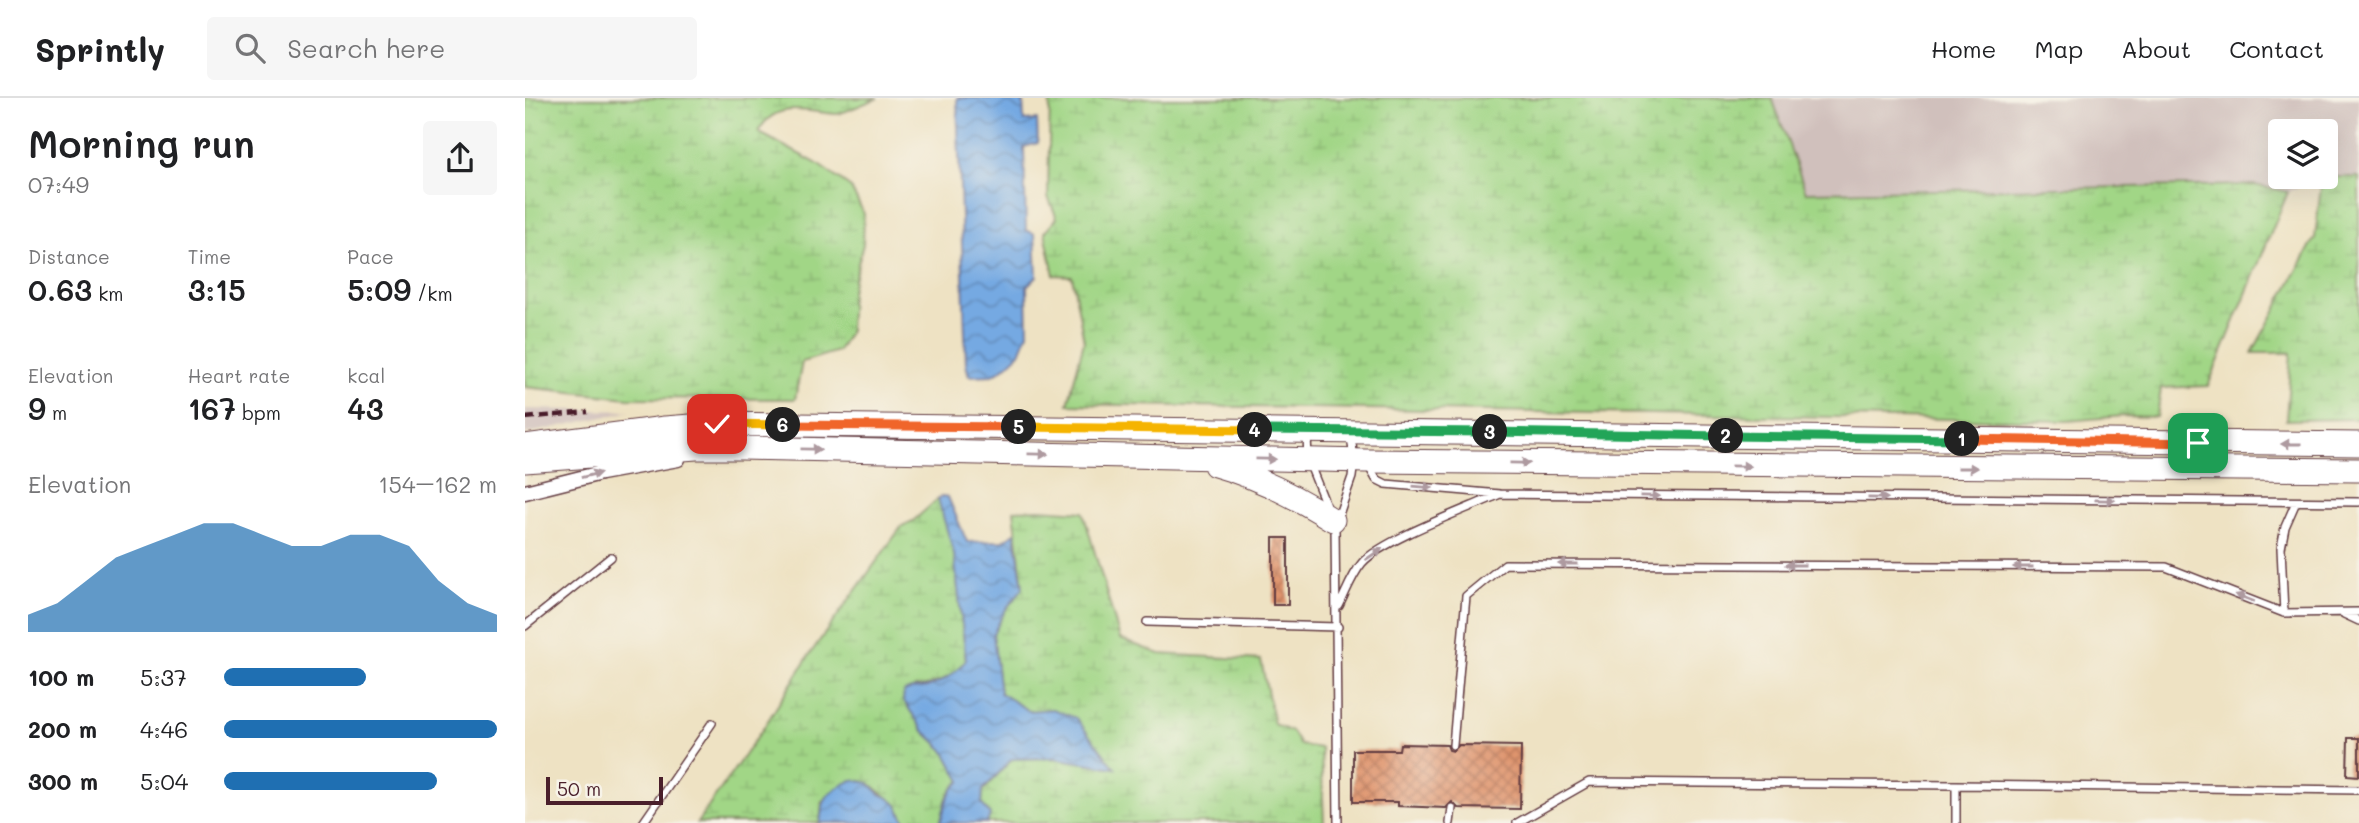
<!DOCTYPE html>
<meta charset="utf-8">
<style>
body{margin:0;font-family:Mali,sans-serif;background:#f6f6f6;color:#202124;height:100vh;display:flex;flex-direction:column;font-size:26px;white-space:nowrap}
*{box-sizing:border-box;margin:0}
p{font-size:23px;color:#757577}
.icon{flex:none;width:38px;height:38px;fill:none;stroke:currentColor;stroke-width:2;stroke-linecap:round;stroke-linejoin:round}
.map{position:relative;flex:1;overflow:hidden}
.side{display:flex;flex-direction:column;background:#fff;width:525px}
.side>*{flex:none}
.buttons{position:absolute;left:1743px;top:21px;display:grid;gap:14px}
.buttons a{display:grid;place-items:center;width:70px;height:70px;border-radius:7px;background:#fff;box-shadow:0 7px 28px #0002;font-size:35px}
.scale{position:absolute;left:21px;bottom:18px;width:117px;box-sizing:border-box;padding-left:7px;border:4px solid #4a1f2b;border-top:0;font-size:19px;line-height:24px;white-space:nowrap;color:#4a1f2b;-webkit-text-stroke:5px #f7f3e8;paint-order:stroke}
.pin{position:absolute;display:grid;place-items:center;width:60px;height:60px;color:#fff;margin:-30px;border-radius:14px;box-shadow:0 4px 10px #0006}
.km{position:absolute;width:35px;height:35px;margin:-18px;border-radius:50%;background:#222;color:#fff;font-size:19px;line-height:35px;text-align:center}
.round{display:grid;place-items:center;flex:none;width:74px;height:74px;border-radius:7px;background:#f6f6f6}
.head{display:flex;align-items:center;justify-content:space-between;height:119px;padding:0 28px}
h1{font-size:38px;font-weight:600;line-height:52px}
.figures{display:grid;grid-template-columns:repeat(3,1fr);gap:10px;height:119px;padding:7px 28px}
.figures div{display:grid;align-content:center}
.figures b{font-size:30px;font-weight:600}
.figures small{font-size:19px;font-weight:400}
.figures p{font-size:19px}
.chart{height:196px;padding:14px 28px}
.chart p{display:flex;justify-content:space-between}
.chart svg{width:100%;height:126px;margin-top:7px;fill:#1f6fb2;opacity:.7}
ul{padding:0 28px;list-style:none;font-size:23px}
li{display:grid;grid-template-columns:112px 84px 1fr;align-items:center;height:52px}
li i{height:18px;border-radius:9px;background:#1f6fb2}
header{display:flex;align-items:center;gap:42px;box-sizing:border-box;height:98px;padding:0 35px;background:#fff;border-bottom:2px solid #e0e0e0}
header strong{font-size:33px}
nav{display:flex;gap:38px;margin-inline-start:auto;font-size:24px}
.search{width:490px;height:63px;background:#f6f6f6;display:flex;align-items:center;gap:18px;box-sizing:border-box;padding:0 24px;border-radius:7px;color:#757577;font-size:26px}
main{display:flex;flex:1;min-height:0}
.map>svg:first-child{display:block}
.industrial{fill:#d0c0bc}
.wetland{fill:url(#wetland-marsh);stroke:#767a58;stroke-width:2}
.water{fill:url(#water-waves);stroke:#606486;stroke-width:2}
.building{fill:url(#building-cross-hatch)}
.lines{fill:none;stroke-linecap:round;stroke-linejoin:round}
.lane-casing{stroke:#633c42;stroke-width:10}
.street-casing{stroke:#633c42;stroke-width:17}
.primary-casing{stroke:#633c42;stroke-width:25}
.lane{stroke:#fff;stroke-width:7}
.street{stroke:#fff;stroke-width:14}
.primary{stroke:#fff;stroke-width:23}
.rail{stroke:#4a1f2b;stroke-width:4.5;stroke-dasharray:10 5;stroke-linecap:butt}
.oneway{fill:#ae9aa0}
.split-1-casing{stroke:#fff;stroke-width:14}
.split-2-casing{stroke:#fff;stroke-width:14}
.split-3-casing{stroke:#fff;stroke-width:14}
.split-4-casing{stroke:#fff;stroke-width:14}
.split-5-casing{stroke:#fff;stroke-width:14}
.split-6-casing{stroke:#fff;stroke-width:14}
.split-7-casing{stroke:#fff;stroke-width:14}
.split-1{stroke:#f0652b;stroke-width:9}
.split-2{stroke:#22a559;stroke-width:9}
.split-3{stroke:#22a559;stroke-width:9}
.split-4{stroke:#22a559;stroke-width:9}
.split-5{stroke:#f5b400;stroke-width:9}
.split-6{stroke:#f0652b;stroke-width:9}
.split-7{stroke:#f5b400;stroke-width:9}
</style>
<header>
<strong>Sprintly</strong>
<div class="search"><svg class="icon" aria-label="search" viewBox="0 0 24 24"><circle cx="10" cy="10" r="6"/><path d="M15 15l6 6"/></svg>Search here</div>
<nav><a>Home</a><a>Map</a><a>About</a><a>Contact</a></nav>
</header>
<main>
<section class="side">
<div class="head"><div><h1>Morning run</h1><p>07:49</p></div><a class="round"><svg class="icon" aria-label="share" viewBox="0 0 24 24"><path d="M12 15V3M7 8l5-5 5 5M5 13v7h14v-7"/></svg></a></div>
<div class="figures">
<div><p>Distance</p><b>0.63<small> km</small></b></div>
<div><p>Time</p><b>3:15</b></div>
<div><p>Pace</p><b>5:09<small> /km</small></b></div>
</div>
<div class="figures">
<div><p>Elevation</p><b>9<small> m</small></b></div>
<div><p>Heart rate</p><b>167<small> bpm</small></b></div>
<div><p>kcal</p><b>43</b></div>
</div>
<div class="chart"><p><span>Elevation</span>154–162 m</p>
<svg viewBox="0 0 160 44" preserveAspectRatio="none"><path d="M0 44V38L10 34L20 26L30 18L40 14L50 10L60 6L70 6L80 10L90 14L100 14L110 10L120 10L130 14L140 26L150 34L160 38V44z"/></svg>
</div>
<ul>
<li><b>100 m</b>5:37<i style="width:52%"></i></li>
<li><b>200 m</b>4:46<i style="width:100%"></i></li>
<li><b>300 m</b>5:04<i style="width:78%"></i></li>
</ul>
</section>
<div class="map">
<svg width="1834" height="725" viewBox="0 0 1834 725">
<defs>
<pattern id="wetland-marsh" width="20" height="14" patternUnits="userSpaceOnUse" patternTransform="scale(1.75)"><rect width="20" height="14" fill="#a1d686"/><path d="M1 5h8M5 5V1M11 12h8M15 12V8" fill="none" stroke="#8cb774"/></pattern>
<pattern id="water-waves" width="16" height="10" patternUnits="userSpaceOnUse" patternTransform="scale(1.75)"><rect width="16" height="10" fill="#75a9e2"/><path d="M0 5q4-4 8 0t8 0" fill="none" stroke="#6289b7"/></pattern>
<pattern id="building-cross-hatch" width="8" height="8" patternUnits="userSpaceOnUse" patternTransform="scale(1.75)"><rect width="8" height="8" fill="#df946d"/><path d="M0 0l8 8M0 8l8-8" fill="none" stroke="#b7785a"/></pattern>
</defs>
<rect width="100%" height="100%" fill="#f7f3e8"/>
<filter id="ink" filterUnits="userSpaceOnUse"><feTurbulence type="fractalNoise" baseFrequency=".0143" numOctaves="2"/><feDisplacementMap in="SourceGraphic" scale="14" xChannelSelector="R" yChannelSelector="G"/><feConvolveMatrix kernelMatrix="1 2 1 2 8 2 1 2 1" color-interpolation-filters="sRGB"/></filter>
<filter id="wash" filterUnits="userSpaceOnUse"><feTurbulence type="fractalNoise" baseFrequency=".00686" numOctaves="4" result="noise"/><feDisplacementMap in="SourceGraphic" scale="28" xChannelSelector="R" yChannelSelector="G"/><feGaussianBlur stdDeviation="1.57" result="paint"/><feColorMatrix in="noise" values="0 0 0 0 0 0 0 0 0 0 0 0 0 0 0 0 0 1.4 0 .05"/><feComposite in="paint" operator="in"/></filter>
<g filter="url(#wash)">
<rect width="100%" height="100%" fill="#eee2c3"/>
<!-- industrial -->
<path class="industrial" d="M 1247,0 L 1834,0 L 1834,79 L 1801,78 L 1801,33 L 1755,33 L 1755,79 L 1796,79 L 1763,94 L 1730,87 L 1280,94 Z
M 0,311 L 106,313 L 0,336 Z"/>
<!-- wetland -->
<path class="wetland" d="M 0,0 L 353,0 C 345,3 316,16 312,16 C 281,15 252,0 233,34 L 291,65 L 326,90 L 339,116 L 338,146 L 326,193 L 324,234 L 313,253 L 277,264 L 270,301 L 103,300 L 0,289 Z
M 525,0 L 1247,0 L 1281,94 L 1730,87 L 1763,94 L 1683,288 L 1636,290 L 1632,319 L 1598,318 L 1542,323 L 543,306 L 559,243 L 547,178 L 529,177 L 520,134 L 532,120 L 523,99 Z
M 1797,79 L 1834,79 L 1834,321 L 1761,322 L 1766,255 L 1727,255 L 1790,140 Z
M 413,401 L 429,456 L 441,562 C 429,578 410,589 390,589 L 378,602 L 399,633 L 419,652 L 436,683 C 418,697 422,705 415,725 L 381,725 L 372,707 L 344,685 L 297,703 L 295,725 L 172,725 L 239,629 L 285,556 L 377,428 L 388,423 Z
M 514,411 L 558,414 L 595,541 L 635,556 L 736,562 L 749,626 L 767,634 L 775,647 L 796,650 L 799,725 L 462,725 L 465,717 L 457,706 L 458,693 L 487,661 L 529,660 L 589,670 L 528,611 L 504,613 L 475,595 L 468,536 L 481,511 L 498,490 L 489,412 Z"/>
<!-- water -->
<path class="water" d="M 432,0 L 498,0 L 499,23 L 512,22 L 513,45 L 499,49 L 501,132 L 510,136 L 512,178 L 502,188 L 503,235 L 495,255 L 479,270 L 468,277 L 444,278 L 441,266 Z
M 417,398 L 423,399 L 442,444 L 478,443 L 490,435 L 498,490 L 481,511 L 468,536 L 475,595 L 504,613 L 528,611 L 551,620 L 590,670 L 529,660 L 487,661 L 458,692 L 457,706 L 465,717 L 462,725 L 415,725 C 422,705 419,698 436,683 L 419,652 L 399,633 L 378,602 L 379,594 C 389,589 392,591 402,589 C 417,585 432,574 441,562 L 429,456 L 413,401 Z
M 327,682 L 344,685 L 355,696 L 364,700 L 372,707 L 381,725 L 295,725 C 298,696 302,695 327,682 Z"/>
<g id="blocks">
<!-- building -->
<path class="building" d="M 748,440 L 763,440 L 763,507 L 748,507 Z
M 1823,640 L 1834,640 L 1834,678 L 1822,677 Z
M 875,646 L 922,647 L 924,652 L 928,653 L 934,647 L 996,648 L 995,711 L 933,710 L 927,704 L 921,710 L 873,708 L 873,704 L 828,704 L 828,652 L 874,652 Z"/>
</g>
</g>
<g filter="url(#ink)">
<use href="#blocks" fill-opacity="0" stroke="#633c42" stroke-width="2"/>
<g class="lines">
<defs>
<path id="lane" d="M 782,337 L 783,362 L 803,412
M 843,367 L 851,381 L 861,386 L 975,396 L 1834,404
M 814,508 C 821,494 827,477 837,465 C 857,442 942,411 973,397
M 1759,515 L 1756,450 L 1760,429 L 1771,404
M 1819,516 L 1834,523
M 622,524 L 813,529
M 0,528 L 86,459
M 928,647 L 941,498 L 980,466 L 1641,469 L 1759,515 L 1834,514
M 118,725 L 187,625
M 813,725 L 810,428 L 827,379 L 829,363 L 826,337
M 925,725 L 927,710
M 992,725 L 1064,684 L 1431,687
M 1431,725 L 1431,687 L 1834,692"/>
<path id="street" d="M 0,394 L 76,375 L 153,361"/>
<path id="primary" d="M 0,348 L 140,330 L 192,326 L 1834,346
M 0,363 L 171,350 L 217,350 L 841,363 L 1834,372
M 690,367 C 733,379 770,398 808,422"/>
</defs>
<!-- lane casing -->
<use href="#lane" class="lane-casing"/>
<!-- street casing -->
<use href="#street" class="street-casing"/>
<!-- primary casing -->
<use href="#primary" class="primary-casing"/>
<!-- lane -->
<use href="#lane" class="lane"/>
<!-- street -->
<use href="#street" class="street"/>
<!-- primary -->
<use href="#primary" class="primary"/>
<!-- rail -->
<path class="rail" d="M 0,320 L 63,314"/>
</g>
<!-- one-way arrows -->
<defs><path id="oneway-solid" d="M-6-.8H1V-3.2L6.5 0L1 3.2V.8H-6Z" transform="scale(1.75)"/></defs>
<g class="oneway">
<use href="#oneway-solid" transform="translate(1766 346) rotate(-180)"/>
<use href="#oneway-solid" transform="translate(286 351) rotate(1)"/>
<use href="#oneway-solid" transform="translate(513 356) rotate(1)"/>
<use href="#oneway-solid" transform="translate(741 361) rotate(1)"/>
<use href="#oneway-solid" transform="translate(995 365) rotate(1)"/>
<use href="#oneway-solid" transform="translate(1216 368) rotate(1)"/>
<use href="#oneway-solid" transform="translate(1443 370)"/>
<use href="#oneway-solid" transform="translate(66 377) rotate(-14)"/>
<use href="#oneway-solid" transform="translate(898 389) rotate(5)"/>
<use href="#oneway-solid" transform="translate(1125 398) rotate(1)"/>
<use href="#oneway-solid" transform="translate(1353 400) rotate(1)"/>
<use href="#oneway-solid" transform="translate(1580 402) rotate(1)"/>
<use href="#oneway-solid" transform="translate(849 456) rotate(-34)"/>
<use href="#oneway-solid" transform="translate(1043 466) rotate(-180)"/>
<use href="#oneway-solid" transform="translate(1270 467) rotate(-180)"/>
<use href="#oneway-solid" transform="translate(1498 469) rotate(-180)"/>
<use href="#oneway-solid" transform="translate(1720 500) rotate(-159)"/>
</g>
</g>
<g class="lines" filter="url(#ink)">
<defs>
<path id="split-1" d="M 1437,341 L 1673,345"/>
<path id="split-2" d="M 1201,338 L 1437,341"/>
<path id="split-3" d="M 965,334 L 1201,338"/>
<path id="split-4" d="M 730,332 L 965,334"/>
<path id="split-5" d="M 494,329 L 730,332"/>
<path id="split-6" d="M 258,327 L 494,329"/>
<path id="split-7" d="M 192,326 L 258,327"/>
</defs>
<!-- split-1 casing -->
<use href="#split-1" class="split-1-casing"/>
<!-- split-2 casing -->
<use href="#split-2" class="split-2-casing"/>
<!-- split-3 casing -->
<use href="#split-3" class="split-3-casing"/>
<!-- split-4 casing -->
<use href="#split-4" class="split-4-casing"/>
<!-- split-5 casing -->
<use href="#split-5" class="split-5-casing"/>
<!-- split-6 casing -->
<use href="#split-6" class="split-6-casing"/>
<!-- split-7 casing -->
<use href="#split-7" class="split-7-casing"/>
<!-- split-1 -->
<use href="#split-1" class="split-1"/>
<!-- split-2 -->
<use href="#split-2" class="split-2"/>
<!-- split-3 -->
<use href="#split-3" class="split-3"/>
<!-- split-4 -->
<use href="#split-4" class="split-4"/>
<!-- split-5 -->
<use href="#split-5" class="split-5"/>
<!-- split-6 -->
<use href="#split-6" class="split-6"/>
<!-- split-7 -->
<use href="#split-7" class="split-7"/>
</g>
</svg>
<div class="buttons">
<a><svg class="icon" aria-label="layers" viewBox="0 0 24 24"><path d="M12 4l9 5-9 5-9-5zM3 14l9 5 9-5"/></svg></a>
</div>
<div class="scale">50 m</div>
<div class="pin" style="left:1673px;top:345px;background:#1e9e55"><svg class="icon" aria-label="arrive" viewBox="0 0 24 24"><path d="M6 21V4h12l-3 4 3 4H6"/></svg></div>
<div class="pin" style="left:192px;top:326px;background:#d93025"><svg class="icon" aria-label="check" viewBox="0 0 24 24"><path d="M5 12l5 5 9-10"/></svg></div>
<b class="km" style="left:1437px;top:341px">1</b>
<b class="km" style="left:1201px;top:338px">2</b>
<b class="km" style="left:965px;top:334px">3</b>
<b class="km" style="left:730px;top:332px">4</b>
<b class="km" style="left:494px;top:329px">5</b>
<b class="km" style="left:258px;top:327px">6</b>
</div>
</main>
